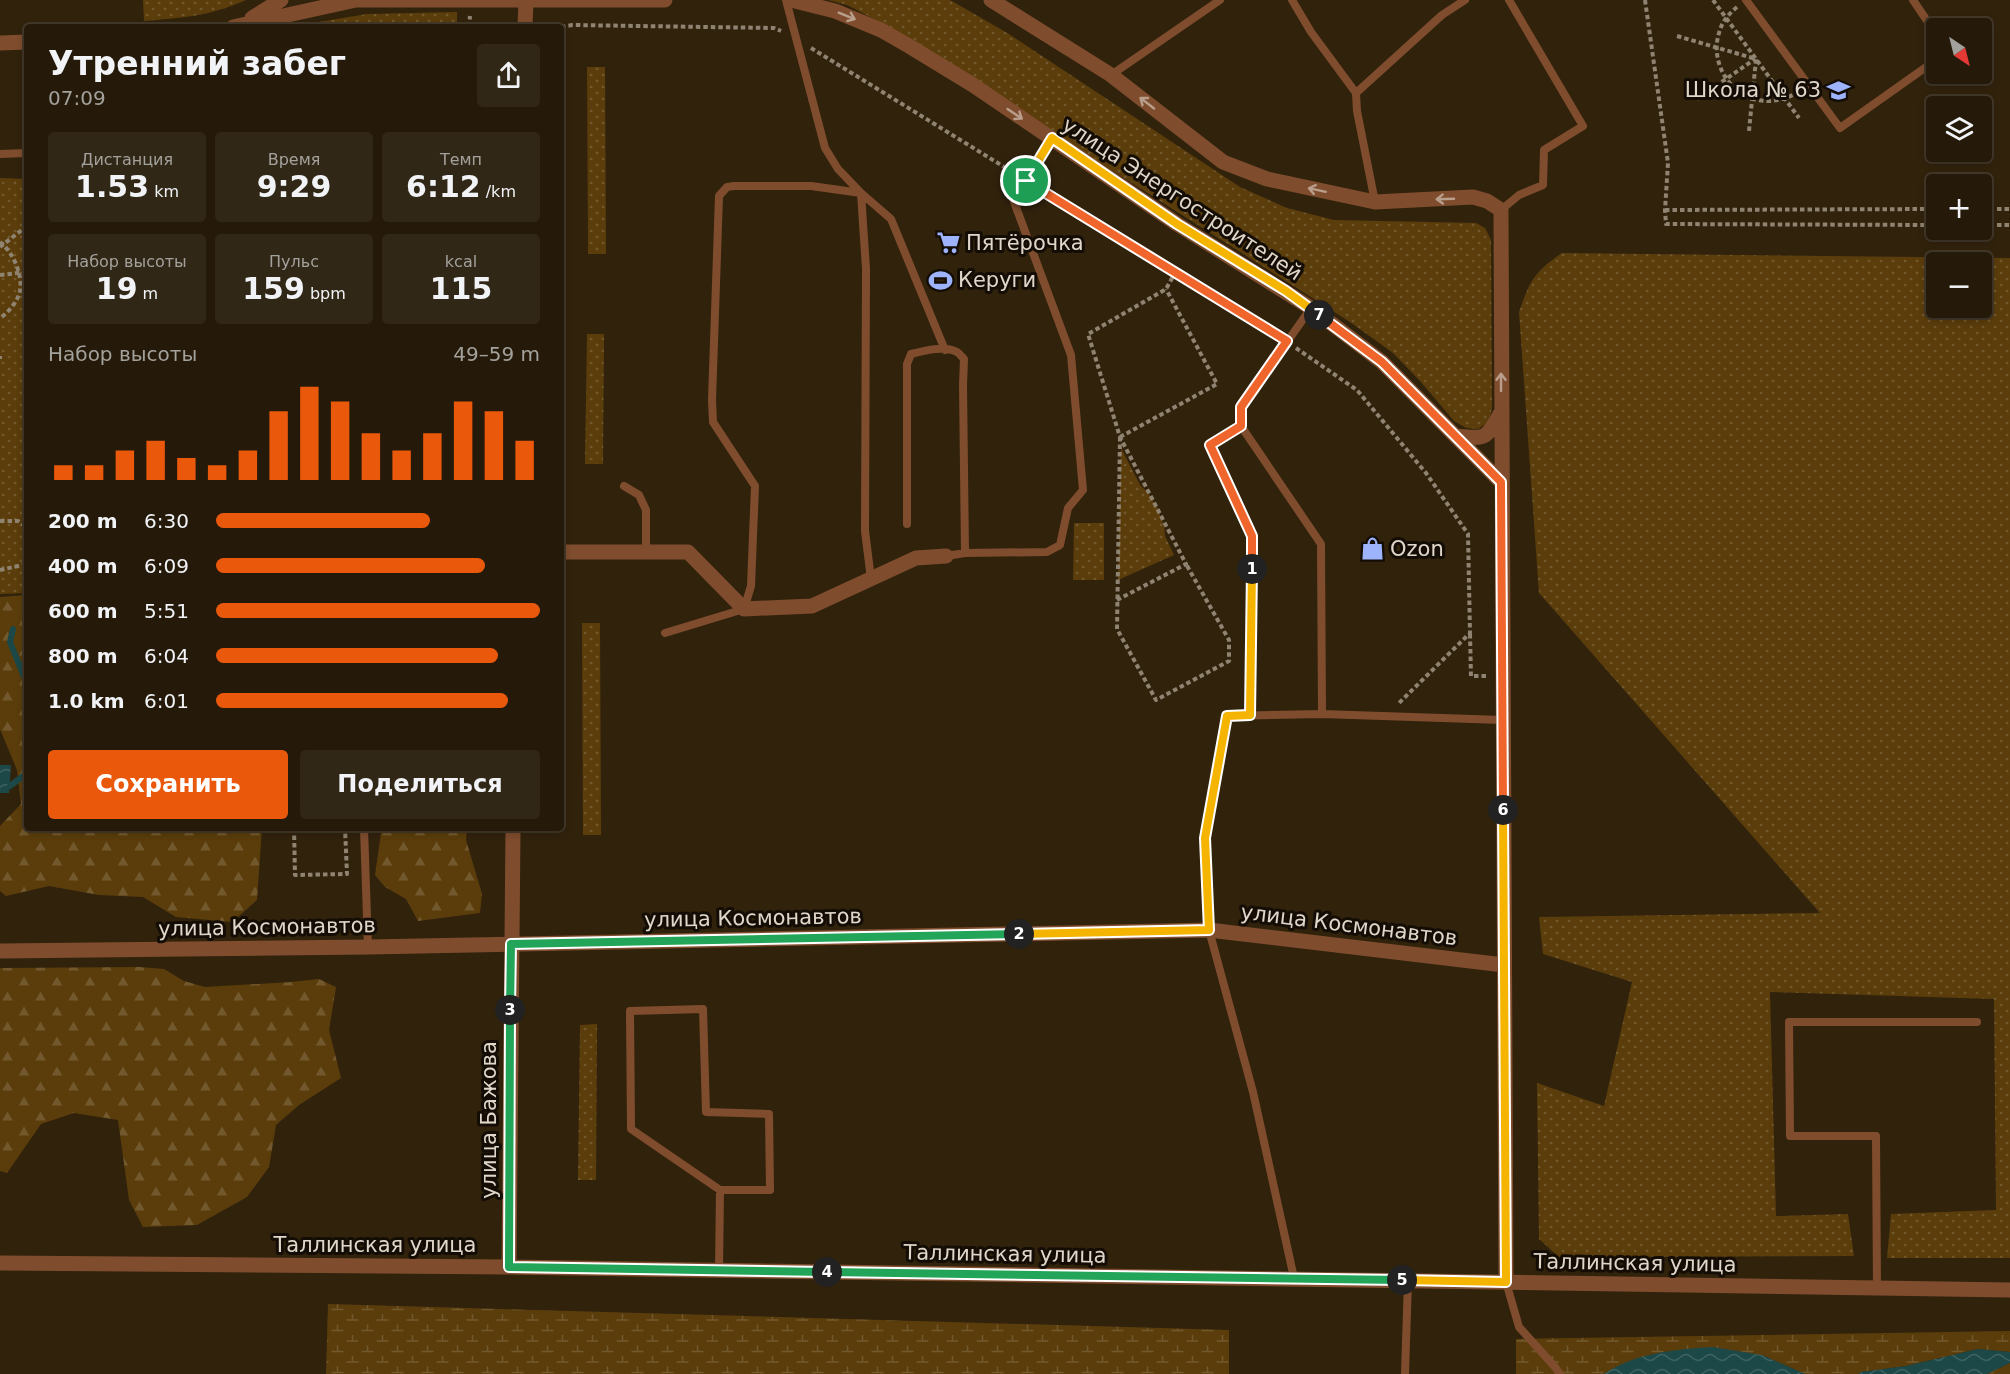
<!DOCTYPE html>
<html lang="ru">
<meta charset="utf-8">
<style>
body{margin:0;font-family:"DejaVu Sans",sans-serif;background:#312717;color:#f1f3f6;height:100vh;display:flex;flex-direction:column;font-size:22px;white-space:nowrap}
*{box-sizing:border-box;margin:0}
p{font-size:20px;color:#a3a19c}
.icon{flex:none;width:33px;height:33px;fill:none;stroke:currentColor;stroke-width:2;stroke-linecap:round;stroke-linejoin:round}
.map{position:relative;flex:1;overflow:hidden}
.sheet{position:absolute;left:24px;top:24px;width:540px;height:807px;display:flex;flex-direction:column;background:#251a09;border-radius:6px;box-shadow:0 3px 9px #0003,0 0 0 2px #42382a}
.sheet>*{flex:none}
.needle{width:39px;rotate:145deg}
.buttons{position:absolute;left:1926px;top:18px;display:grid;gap:12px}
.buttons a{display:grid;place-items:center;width:66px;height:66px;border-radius:6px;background:#251a09;box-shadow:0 3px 9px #0003,0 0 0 2px #42382a;font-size:30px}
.pin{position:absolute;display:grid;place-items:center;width:51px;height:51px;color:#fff;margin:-26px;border:3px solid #fff;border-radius:50%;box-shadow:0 2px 6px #0007}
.km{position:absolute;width:30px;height:30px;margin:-15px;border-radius:50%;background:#222;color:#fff;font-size:16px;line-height:30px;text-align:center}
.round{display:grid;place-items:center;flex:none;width:63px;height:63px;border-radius:6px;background:#312717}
.summary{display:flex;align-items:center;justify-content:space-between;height:102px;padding:0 24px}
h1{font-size:33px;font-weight:600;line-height:45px}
.stats{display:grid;grid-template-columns:repeat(3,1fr);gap:9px;height:102px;padding:6px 24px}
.stats div{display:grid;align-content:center;border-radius:6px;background:#312717;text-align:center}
.stats b{font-size:30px;font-weight:600}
.stats small{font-size:16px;font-weight:400}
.stats p{font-size:16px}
.chart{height:168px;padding:12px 24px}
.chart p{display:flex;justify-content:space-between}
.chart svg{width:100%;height:108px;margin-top:6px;stroke:#ea580c;stroke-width:6}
.button{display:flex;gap:12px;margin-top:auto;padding:12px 24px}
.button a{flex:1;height:69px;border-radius:6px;background:#ea580c;color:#fff;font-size:24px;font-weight:600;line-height:69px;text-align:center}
.button a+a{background:#312717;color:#f1f3f6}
ul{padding:0 24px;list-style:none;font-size:20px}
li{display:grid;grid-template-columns:96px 72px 1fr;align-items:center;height:45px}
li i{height:15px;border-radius:8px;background:#ea580c}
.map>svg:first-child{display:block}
.grass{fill:url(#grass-dots);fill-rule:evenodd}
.forest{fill:url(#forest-firs)}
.wetland{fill:url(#wetland-marsh)}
.water{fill:url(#water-waves)}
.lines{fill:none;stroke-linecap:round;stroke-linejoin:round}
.stream{stroke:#1c4848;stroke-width:6}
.path{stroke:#8f8371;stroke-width:4;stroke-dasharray:4.5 3;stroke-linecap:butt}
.service{stroke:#7f4d2e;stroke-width:8}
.minor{stroke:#7f4d2e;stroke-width:15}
.tertiary{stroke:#7f4d2e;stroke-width:15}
.oneway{stroke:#b99f8b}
.split-1-casing{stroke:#fff;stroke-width:12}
.split-2-casing{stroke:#fff;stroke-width:12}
.split-3-casing{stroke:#fff;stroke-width:12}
.split-4-casing{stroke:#fff;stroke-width:12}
.split-5-casing{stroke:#fff;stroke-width:12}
.split-6-casing{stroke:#fff;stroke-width:12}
.split-7-casing{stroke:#fff;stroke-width:12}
.split-8-casing{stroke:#fff;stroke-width:12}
.split-1{stroke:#f0652b;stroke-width:8}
.split-2{stroke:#f5b400;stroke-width:8}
.split-3{stroke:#22a559;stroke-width:8}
.split-4{stroke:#22a559;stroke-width:8}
.split-5{stroke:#22a559;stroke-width:8}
.split-6{stroke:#f5b400;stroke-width:8}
.split-7{stroke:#f0652b;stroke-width:8}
.split-8{stroke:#f5b400;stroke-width:8}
.labels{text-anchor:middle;stroke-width:6;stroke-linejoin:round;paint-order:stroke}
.poi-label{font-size:21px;fill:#e0d6c9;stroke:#140d05;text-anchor:start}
.street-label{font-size:21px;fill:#e0d6c9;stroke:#140d05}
</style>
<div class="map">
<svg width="2010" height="1374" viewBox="0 0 2010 1374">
<defs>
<pattern id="grass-dots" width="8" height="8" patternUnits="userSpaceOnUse" patternTransform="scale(1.5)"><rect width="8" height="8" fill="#5b3d0b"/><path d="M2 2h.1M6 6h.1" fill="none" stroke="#72582d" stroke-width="1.8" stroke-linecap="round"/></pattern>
<pattern id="forest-firs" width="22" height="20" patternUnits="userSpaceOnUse" patternTransform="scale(1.5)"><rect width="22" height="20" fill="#5b3d0b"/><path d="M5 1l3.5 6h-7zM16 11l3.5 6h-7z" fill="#72582d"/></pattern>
<pattern id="wetland-marsh" width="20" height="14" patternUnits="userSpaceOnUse" patternTransform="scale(1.5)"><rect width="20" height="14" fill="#5b3d0b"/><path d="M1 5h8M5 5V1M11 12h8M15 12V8" fill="none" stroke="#72582d"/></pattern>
<pattern id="water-waves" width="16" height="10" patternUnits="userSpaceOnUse" patternTransform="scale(1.5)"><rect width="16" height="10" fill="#1c4848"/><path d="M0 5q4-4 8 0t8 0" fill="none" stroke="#3d6261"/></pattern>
</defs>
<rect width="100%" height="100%" fill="#31220c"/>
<!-- grass -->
<path class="grass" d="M 143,0 L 246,0 C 212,16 180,18 144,21 Z
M 828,0 L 950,0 L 1009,34 L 1240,187 L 1287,208 L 1334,220 L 1476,223 L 1485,228 L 1491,240 L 1492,408 L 1489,422 L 1478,429 L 1466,428 L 1454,421 L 1420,381 L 1393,353 L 1350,322 L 876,20 L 847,5 Z
M 457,12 L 457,27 L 289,27 L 367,14 Z
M 587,67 L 605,67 L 606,254 L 588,254 Z
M 0,178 L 27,179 L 27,593 L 0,594 Z
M 561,248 L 564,248 L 563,335 L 561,335 Z
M 1562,253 L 2010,258 L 2010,1258 L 1887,1258 L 1891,1214 L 1996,1210 L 1994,999 L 1770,992 L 1776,1216 L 1848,1214 L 1854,1256 L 1559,1257 L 1539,1239 L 1537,1083 L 1604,1106 L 1632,982 L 1543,954 L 1539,917 L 1820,913 L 1539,593 L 1519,312 C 1530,281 1534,272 1562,253 ZM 1936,262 L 1982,262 L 1982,308 L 1936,308 Z
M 587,334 L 604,334 L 603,464 L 585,464 Z
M 1121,448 L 1140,485 L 1149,494 L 1158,509 L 1164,526 L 1165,536 L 1174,555 L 1118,580 Z
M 1074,523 L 1104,523 L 1104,580 L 1073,580 Z
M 582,623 L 600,623 L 601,835 L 583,835 Z
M 597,1024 L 596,1180 L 578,1180 L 580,1025 Z"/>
<!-- forest -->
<path class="forest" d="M 27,595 L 27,828 L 262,828 L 257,900 L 232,922 L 176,917 L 143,897 L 99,895 L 49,886 L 6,896 L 0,891 L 0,826 L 21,804 L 17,770 L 0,729 L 0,597 Z
M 386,828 L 467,828 L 466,840 L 482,894 L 480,913 L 418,921 L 406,899 L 385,887 L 375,875 L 381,833 Z
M 140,967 L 164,969 L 184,981 L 205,987 L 291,982 L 319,979 L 336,987 L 329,1030 L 341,1078 L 299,1105 L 276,1125 L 269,1167 L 247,1197 L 197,1225 L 143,1227 L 129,1200 L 118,1120 L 74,1113 L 41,1124 L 7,1173 L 0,1171 L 0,968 Z"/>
<!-- wetland -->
<path class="wetland" d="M 328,1304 L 1229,1330 L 1229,1374 L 326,1374 Z
M 2010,1331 L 2010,1352 L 1978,1349 L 1906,1366 L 1861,1372 L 1858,1374 L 1805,1374 L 1762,1355 L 1604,1374 L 1516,1374 L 1516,1339 Z
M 2010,1363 L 2010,1374 L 1987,1374 Z"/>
<!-- water -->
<path class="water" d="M 0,765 L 11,765 L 9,793 L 0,793 Z
M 1713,1347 L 1762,1355 L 1805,1374 L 1604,1374 C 1634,1353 1677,1349 1713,1347 Z
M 1978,1349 L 2010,1352 L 2010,1363 L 1987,1374 L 1858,1374 L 1861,1372 L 1906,1366 Z"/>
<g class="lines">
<!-- stream -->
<path class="stream" d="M 13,629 L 10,642 L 27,684
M 10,786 L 27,773"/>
<!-- path -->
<path class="path" d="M 1645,0 L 1668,163 L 1665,210 L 1666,224 L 1936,225
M 1713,0 L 1799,118
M 1737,7 C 1729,14 1722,21 1719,33 C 1709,65 1733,101 1768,101 C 1779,101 1789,97 1799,92
M 469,27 L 470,16
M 561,27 L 572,25 L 774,28 L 781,31
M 1677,36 L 1756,59 L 1749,131
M 811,48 L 1014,173
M 1697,99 L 1755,59
M 1036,187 L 1277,335
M 1982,209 L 2010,209
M 1665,210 L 1936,209
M 1982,225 L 2010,225
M 0,242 C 13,252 23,275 20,291 C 18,301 8,313 0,318
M 0,247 L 27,226
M 0,275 L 27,272
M 1296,348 L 1357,390 L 1426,473 L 1468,534 L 1470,633 L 1399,703
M 0,356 L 0,359
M 1120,437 L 1117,629 L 1156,700 L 1229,661 L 1229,640 L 1186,564
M 1120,437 L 1217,384 L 1166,289
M 0,521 L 18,521 L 27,527
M 0,570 L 27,564
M 561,593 L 567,593
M 1117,600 L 1186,564 L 1120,437 L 1088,334 L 1166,289 L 1175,273
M 1470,634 L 1471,676 L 1488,676
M 294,828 L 295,875 L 347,874 L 345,828"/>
<!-- service -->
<path class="service" d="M 1292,0 L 1311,32 L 1356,93 L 1357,111 L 1375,202
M 1746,0 L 1840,128 L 1936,60
M 1913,0 L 1936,34
M 1111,75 L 1220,0
M 1356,93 L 1442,15 L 1465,0
M 0,154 L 27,153
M 861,193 L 866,269 L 865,531 L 871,579
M 861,193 L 891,219 L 945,350
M 1501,210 L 1519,195 L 1543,185 L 1544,150 L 1583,126 L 1509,0
M 1311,308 L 1241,407 L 1241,426 L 1321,544 L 1322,714
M 1241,426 L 1210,445 L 1252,536 L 1250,715
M 624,486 L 639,495 L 646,510 L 646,551
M 907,524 L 907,364 L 911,354 C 923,351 945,345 957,352 C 960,354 962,357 964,359 L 963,385 L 965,553
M 946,556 L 965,553 L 1047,552 L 1060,545 L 1068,508 L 1083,490 L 1071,355 L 1013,199 L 1051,138
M 665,633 L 744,609 L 751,586 L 755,486 L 713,422 L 712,400 L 719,196 L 727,187 L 734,186 L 811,186 L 861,193 L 838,169 L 825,148 L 786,0
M 364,828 L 368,947
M 703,1009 L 706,1112 L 769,1114 L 770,1190 L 720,1190 L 631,1129 L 630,1011 Z
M 719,1271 L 720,1190
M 1294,1278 L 1253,1092 L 1209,930 L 1205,839 L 1227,716 L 1322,714 L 1502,720
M 1506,1282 L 1519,1327 L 1555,1367 L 1560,1374
M 1877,1289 L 1876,1136 L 1790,1136 L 1789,1022 L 1977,1022
M 1405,1374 L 1408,1280"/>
<!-- minor -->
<path class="minor" d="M 791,0 L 835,11 L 881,30 L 909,46 L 973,85 L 1177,224 L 1311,308 L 1382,362 L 1501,482
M 991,0 L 1111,75 L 1223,162 L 1267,179 L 1375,202 L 1473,197 L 1487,201 L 1501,210 L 1506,1282
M 252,18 L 281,0
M 233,27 L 356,0 L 665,0
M 0,43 L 27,42
M 1456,436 C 1485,439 1486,440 1500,414
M 561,552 L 688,552 L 744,609 L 812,606 L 916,558 L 946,556
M 0,951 L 368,947 L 1209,930 L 1504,965"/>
<!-- tertiary -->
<path class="tertiary" d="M 525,27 L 526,0
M 0,1263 L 509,1267 L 2010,1290
M 509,1267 L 513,828"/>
</g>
<!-- one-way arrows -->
<defs><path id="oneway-shaft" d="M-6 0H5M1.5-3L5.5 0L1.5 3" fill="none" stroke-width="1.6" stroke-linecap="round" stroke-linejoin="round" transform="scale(1.5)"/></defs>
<g class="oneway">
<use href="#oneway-shaft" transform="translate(847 16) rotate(22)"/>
<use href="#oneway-shaft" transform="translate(1147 103) rotate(-142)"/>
<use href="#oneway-shaft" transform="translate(1015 114) rotate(34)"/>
<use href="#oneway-shaft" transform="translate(1317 190) rotate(-168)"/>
<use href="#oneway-shaft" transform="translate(1445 199) rotate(178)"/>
<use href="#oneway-shaft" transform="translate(1501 382) rotate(-90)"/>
</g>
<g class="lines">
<defs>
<path id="split-1" d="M 1026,181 L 1287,341 L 1241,407 L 1241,426 L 1210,445 L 1252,536 L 1252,569"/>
<path id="split-2" d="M 1019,934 L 1209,930 L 1205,838 L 1227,716 L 1250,715 L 1252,569"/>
<path id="split-3" d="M 510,1010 L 511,944 L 1019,934"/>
<path id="split-4" d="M 510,1010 L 509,1267 L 827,1272"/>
<path id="split-5" d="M 827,1272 L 1402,1280"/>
<path id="split-6" d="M 1402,1280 L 1506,1282 L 1503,810"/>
<path id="split-7" d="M 1319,315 L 1382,362 L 1501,482 L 1503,810"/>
<path id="split-8" d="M 1026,181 L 1052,138 L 1177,224 L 1286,291 L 1319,315"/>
</defs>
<!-- split-1 casing -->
<use href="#split-1" class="split-1-casing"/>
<!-- split-2 casing -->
<use href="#split-2" class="split-2-casing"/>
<!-- split-3 casing -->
<use href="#split-3" class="split-3-casing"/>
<!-- split-4 casing -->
<use href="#split-4" class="split-4-casing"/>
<!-- split-5 casing -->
<use href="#split-5" class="split-5-casing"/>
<!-- split-6 casing -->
<use href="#split-6" class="split-6-casing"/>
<!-- split-7 casing -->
<use href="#split-7" class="split-7-casing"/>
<!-- split-8 casing -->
<use href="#split-8" class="split-8-casing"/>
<!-- split-1 -->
<use href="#split-1" class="split-1"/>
<!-- split-2 -->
<use href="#split-2" class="split-2"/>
<!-- split-3 -->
<use href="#split-3" class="split-3"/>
<!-- split-4 -->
<use href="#split-4" class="split-4"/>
<!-- split-5 -->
<use href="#split-5" class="split-5"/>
<!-- split-6 -->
<use href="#split-6" class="split-6"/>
<!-- split-7 -->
<use href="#split-7" class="split-7"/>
<!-- split-8 -->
<use href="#split-8" class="split-8"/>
</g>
<!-- icons -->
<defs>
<symbol id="school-bare" viewBox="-9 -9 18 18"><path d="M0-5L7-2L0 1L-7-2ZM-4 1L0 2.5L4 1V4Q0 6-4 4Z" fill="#9db4fd" stroke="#140d05" stroke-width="2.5" paint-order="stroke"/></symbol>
<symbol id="supermarket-bare" viewBox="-9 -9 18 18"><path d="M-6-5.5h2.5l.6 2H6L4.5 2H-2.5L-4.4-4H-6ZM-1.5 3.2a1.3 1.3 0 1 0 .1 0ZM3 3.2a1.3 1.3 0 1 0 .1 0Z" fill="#9db4fd" stroke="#140d05" stroke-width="2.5" paint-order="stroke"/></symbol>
<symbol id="stadium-bare" viewBox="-9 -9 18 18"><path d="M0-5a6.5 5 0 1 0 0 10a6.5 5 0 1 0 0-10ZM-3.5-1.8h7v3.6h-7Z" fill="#9db4fd" stroke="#140d05" stroke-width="2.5" paint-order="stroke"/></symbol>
<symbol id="shop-bare" viewBox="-9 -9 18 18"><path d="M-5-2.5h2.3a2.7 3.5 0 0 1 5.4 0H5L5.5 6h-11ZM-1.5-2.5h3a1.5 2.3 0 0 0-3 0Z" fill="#9db4fd" stroke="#140d05" stroke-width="2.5" paint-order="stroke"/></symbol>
</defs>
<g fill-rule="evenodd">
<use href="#school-bare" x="1822" y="74" width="33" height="33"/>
<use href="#supermarket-bare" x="932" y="226" width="33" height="33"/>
<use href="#stadium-bare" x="924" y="264" width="33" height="33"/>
<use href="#shop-bare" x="1356" y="532" width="33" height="33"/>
</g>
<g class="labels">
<!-- poi labels -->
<g class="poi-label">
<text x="1821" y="97" text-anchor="end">Школа № 63</text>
<text x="966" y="250">Пятёрочка</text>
<text x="958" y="287">Керуги</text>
<text x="1390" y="556">Ozon</text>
</g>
<!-- street labels -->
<g class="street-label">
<text transform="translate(1182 199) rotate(33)" y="7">улица Энергостроителей</text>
<text transform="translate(753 918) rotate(-1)" y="7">улица Космонавтов</text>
<text transform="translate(1349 925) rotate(7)" y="7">улица Космонавтов</text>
<text transform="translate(267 927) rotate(-1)" y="7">улица Космонавтов</text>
<text transform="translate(489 1120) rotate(-90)" y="7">улица Бажова</text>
<text x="375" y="1252">Таллинская улица</text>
<text transform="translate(1005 1254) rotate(1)" y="7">Таллинская улица</text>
<text transform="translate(1635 1263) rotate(1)" y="7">Таллинская улица</text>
</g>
</g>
</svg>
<div class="buttons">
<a><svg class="needle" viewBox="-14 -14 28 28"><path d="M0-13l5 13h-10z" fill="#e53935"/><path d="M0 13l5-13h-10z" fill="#a3a19c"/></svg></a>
<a><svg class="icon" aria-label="layers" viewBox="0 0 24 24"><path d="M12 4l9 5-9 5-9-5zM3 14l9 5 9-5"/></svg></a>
<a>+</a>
<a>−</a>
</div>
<div class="pin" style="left:1026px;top:181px;background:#1e9e55"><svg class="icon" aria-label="arrive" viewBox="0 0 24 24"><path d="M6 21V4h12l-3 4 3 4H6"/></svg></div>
<b class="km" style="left:1252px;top:569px">1</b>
<b class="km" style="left:1019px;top:934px">2</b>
<b class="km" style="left:510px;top:1010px">3</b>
<b class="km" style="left:827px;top:1272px">4</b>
<b class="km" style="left:1402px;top:1280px">5</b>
<b class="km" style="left:1503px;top:810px">6</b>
<b class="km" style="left:1319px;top:315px">7</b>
<section class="sheet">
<div class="summary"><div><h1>Утренний забег</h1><p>07:09</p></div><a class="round"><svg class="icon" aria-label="share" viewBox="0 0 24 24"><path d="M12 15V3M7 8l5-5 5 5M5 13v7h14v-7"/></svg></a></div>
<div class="stats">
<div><p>Дистанция</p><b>1.53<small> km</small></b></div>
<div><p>Время</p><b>9:29</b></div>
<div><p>Темп</p><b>6:12<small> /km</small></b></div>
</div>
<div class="stats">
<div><p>Набор высоты</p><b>19<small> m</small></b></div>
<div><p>Пульс</p><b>159<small> bpm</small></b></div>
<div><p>kcal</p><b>115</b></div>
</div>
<div class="chart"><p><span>Набор высоты</span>49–59 m</p>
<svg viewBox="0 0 160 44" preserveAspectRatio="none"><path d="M5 44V38M15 44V38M25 44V32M35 44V28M45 44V35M55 44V38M65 44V32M75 44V16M85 44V6M95 44V12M105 44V25M115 44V32M125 44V25M135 44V12M145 44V16M155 44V28"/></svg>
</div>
<ul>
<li><b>200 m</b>6:30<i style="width:66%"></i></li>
<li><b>400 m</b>6:09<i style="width:83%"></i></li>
<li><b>600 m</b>5:51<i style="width:100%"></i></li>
<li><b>800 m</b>6:04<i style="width:87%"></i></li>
<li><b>1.0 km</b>6:01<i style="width:90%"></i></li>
</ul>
<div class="button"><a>Сохранить</a><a>Поделиться</a></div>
</section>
</div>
